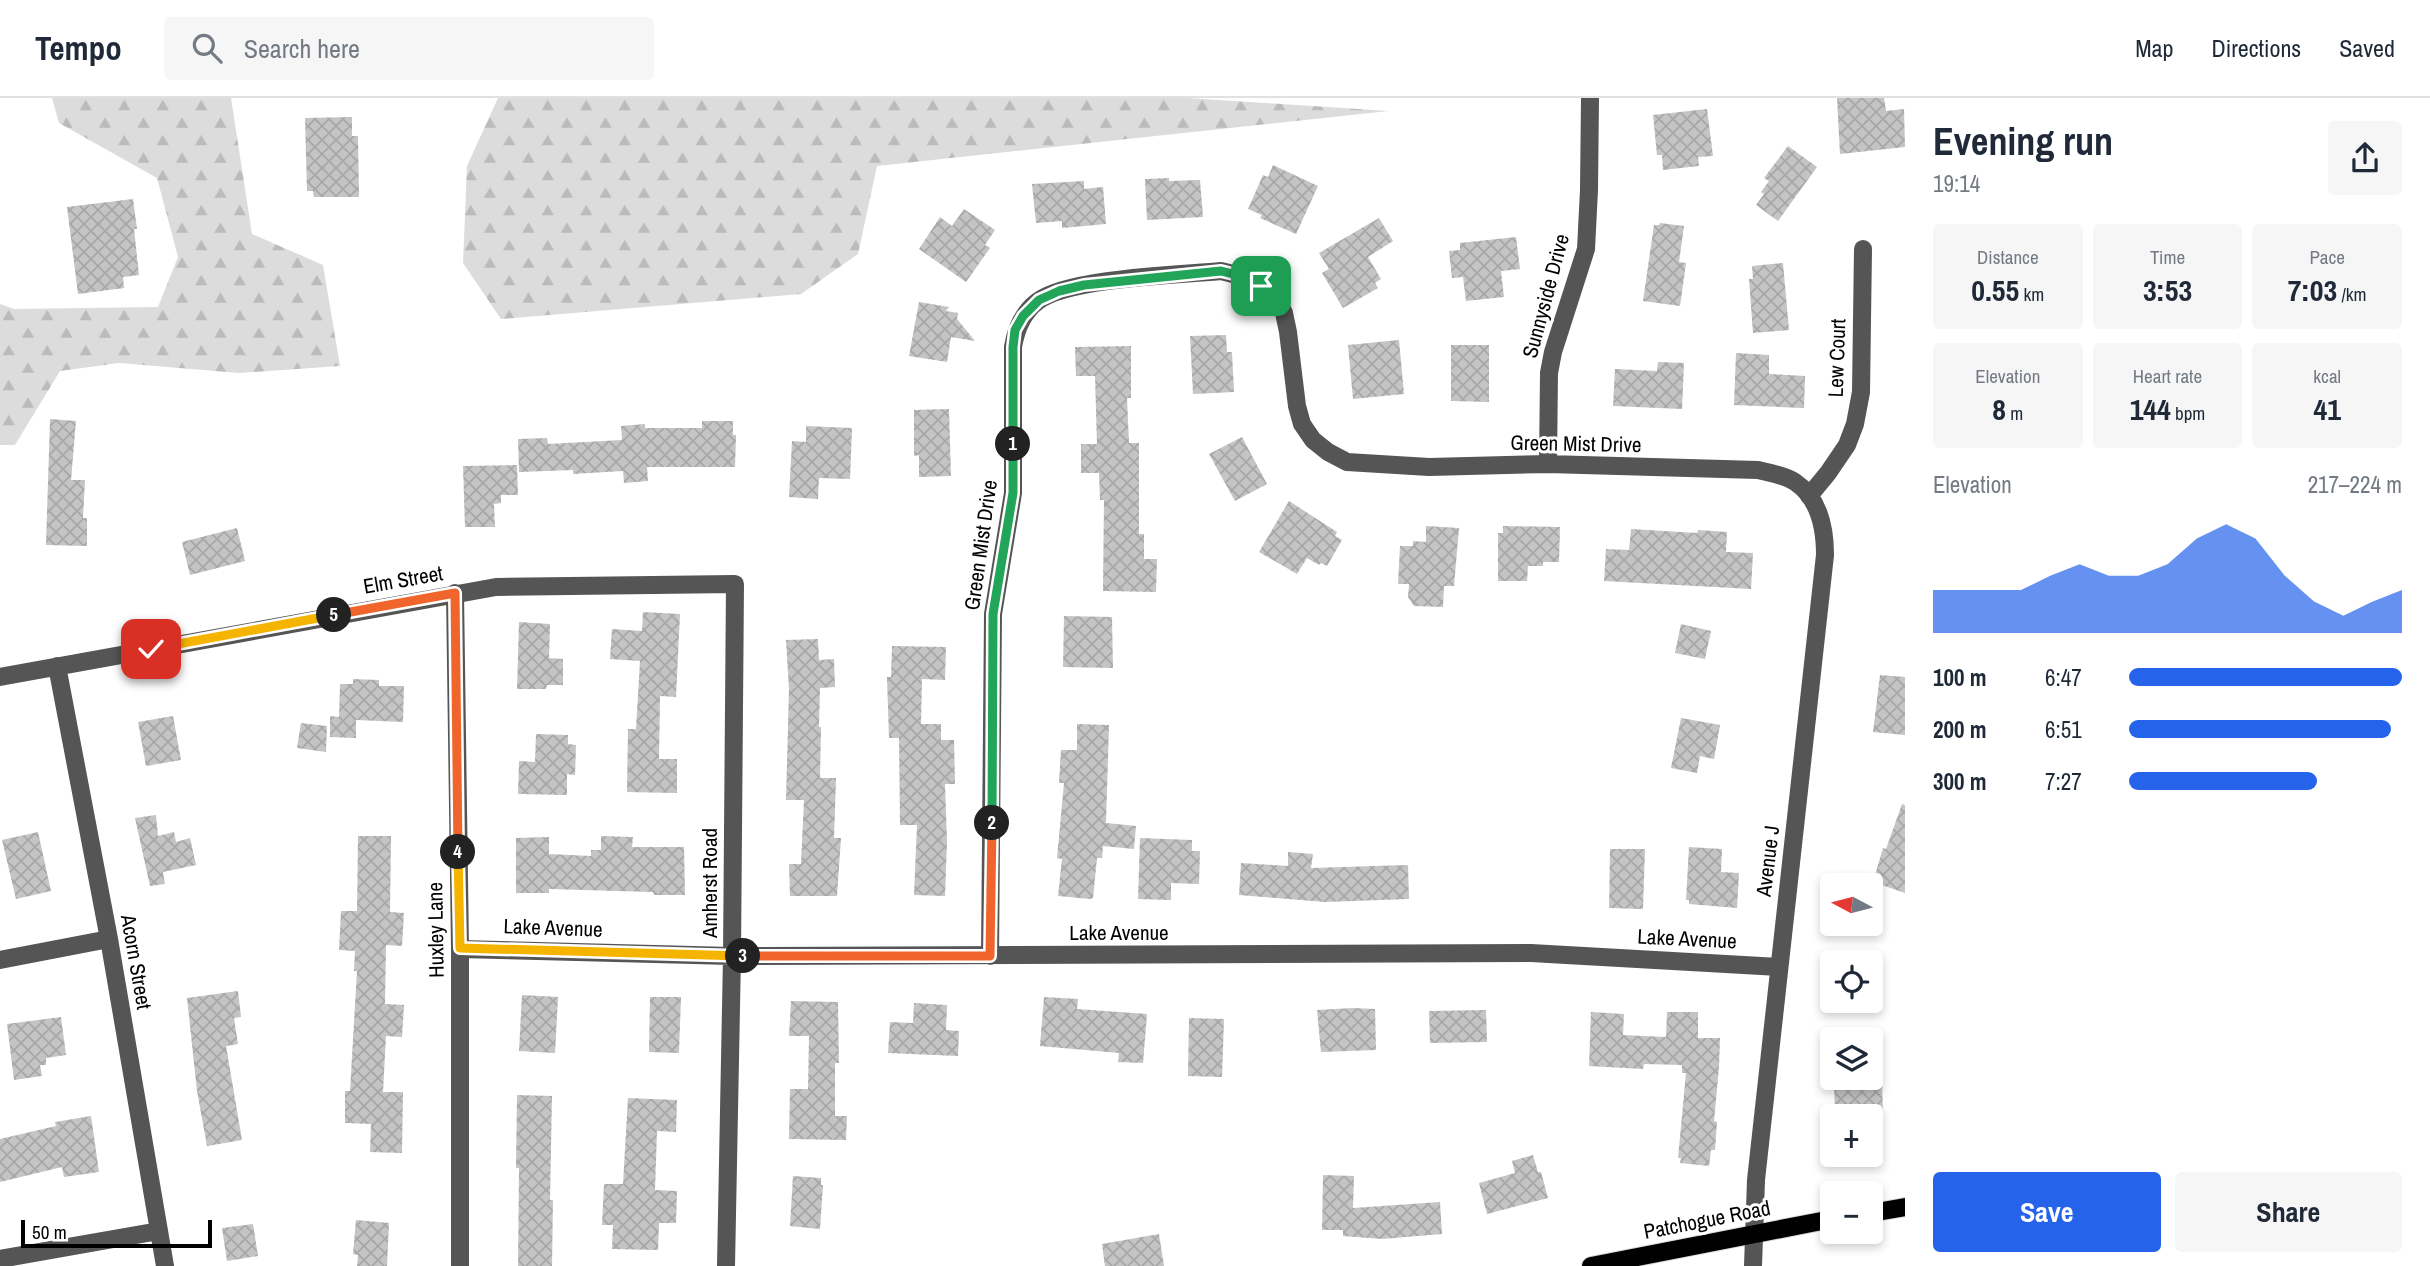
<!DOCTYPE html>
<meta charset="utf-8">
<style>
body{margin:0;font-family:"Archivo Narrow",sans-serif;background:#f6f6f7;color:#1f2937;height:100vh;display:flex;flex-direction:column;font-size:26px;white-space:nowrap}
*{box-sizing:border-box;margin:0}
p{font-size:23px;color:#747a83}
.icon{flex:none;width:38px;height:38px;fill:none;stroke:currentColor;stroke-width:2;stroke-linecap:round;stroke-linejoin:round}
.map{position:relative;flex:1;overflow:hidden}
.panel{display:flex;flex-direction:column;background:#fff;width:525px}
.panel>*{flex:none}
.needle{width:46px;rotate:277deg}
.tools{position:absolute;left:1820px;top:775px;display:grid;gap:14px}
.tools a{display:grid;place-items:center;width:63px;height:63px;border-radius:7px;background:#fff;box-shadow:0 4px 10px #0003;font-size:35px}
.scale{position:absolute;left:21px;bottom:18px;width:191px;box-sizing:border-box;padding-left:7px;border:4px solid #000;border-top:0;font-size:19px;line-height:24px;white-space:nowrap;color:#000;-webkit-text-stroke:5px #fff;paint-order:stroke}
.pin{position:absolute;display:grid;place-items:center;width:60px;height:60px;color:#fff;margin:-30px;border-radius:14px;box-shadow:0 4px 10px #0006}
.km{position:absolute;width:35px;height:35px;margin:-18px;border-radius:50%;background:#222;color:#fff;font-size:19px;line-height:35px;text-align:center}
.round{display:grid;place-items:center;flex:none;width:74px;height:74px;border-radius:7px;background:#f6f6f7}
.overview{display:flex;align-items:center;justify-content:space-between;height:119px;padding:0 28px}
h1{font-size:38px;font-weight:800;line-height:52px}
.stats{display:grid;grid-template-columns:repeat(3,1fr);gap:10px;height:119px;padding:7px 28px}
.stats div{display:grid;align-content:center;border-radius:7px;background:#f6f6f7;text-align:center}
.stats b{font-size:30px;font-weight:800}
.stats small{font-size:19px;font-weight:400}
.stats p{font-size:19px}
.chart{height:196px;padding:14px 28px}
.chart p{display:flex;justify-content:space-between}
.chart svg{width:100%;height:126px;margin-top:7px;fill:#2563eb;opacity:.7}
.button{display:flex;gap:14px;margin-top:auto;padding:14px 28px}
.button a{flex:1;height:80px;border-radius:7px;background:#2563eb;color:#fff;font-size:28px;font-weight:800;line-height:80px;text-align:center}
.button a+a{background:#f6f6f7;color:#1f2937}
ul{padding:0 28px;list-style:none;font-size:23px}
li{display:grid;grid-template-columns:112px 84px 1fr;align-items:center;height:52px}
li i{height:18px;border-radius:9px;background:#2563eb}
header{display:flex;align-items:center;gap:42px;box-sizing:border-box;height:98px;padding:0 35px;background:#fff;border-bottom:2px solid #e0e1e3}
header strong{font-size:33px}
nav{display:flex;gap:38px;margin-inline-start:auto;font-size:24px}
.search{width:490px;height:63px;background:#f6f6f7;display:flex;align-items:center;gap:18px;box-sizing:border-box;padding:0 24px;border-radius:7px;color:#747a83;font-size:26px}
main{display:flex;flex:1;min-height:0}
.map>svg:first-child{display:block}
.forest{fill:url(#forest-firs)}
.building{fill:url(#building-cross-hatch)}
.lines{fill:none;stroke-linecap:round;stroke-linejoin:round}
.major-casing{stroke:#dbdbdb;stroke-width:20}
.minor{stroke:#555;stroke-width:18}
.major{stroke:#000;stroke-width:18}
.split-1-casing{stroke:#fff;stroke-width:14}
.split-2-casing{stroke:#fff;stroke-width:14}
.split-3-casing{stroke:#fff;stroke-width:14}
.split-4-casing{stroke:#fff;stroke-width:14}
.split-5-casing{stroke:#fff;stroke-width:14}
.split-6-casing{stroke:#fff;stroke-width:14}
.split-1{stroke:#22a559;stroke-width:9}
.split-2{stroke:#22a559;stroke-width:9}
.split-3{stroke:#f0652b;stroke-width:9}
.split-4{stroke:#f5b400;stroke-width:9}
.split-5{stroke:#f0652b;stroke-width:9}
.split-6{stroke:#f5b400;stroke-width:9}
.labels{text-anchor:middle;stroke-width:6;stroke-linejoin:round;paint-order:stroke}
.street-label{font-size:21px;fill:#000;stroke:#fff}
</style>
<header>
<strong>Tempo</strong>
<div class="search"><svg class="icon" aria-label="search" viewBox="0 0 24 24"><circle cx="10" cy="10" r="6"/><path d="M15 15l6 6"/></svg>Search here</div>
<nav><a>Map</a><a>Directions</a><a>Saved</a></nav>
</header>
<main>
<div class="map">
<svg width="1905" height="1168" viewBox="0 0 1905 1168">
<defs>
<pattern id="forest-firs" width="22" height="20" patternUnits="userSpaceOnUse" patternTransform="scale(1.75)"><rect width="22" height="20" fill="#dcdcdc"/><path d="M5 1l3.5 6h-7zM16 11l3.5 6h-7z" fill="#bbb"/></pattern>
<pattern id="building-cross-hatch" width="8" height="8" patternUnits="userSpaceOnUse" patternTransform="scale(1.75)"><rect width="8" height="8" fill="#c4c4c4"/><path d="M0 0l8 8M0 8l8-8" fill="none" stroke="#a7a7a7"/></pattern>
</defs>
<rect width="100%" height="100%" fill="#fff"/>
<!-- forest -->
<path class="forest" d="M 52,0 L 231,0 L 252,136 L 323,167 L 340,268 L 239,275 L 119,265 L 60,273 L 15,347 L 0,347 L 0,206 L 14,211 L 158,209 L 178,159 L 157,80 L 59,25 Z
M 498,0 L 1188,0 L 1389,13 L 877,68 L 858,156 L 801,196 L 501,221 L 463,165 L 467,68 Z"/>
<!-- building -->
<path class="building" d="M 1837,0 L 1884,0 L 1886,13 L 1904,11 L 1905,49 L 1840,56 Z
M 1707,11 L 1713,58 L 1698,59 L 1699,68 L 1663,72 L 1662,57 L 1657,57 L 1653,17 Z
M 352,19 L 352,38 L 358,38 L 359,99 L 314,99 L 313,93 L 307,93 L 305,20 Z
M 1788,48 L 1817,69 L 1778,123 L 1756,107 L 1764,96 L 1761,94 L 1769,83 L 1764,80 Z
M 1273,67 L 1318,88 L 1296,136 L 1260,120 L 1262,117 L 1248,111 L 1263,77 L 1268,79 Z
M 1169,80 L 1169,83 L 1200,82 L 1203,119 L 1147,122 L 1145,81 Z
M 1084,83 L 1084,91 L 1103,89 L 1106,126 L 1062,130 L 1062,123 L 1036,125 L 1032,86 Z
M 133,101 L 137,131 L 134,131 L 139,177 L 123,179 L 124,190 L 78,196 L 67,109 Z
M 964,111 L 995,132 L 985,147 L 990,150 L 966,184 L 919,151 L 940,119 L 952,128 Z
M 1379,120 L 1393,143 L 1368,159 L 1381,181 L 1375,185 L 1378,190 L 1343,210 L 1322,175 L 1329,171 L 1319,155 Z
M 1660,125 L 1684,128 L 1679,164 L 1686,165 L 1680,208 L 1643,203 L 1654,127 L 1659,127 Z
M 1516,139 L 1520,171 L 1501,173 L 1504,199 L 1466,203 L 1463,179 L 1452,180 L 1449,153 L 1460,152 L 1460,145 Z
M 1783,165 L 1789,232 L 1753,235 L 1749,181 L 1753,181 L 1752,168 Z
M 919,204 L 949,209 L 946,213 L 958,215 L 957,221 L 975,243 L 951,239 L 947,264 L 909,258 Z
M 1226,237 L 1227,254 L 1232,254 L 1234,294 L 1193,296 L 1190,238 Z
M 1399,242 L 1404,296 L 1353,301 L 1348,247 Z
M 1451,247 L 1489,247 L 1489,304 L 1451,303 Z
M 1131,248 L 1131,300 L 1127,300 L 1129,345 L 1139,345 L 1139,436 L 1144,436 L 1144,461 L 1157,461 L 1156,494 L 1103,493 L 1104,402 L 1100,402 L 1099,375 L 1081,375 L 1081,346 L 1097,346 L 1095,278 L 1076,278 L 1075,249 Z
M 1736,255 L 1769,257 L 1769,276 L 1805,278 L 1804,310 L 1734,307 Z
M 1658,264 L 1684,265 L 1682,311 L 1613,308 L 1615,271 L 1657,273 Z
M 949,311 L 951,378 L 919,379 L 919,357 L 914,358 L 914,312 Z
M 50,321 L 76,323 L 71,382 L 85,382 L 83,420 L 87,420 L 87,448 L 46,447 Z
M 702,323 L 733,323 L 733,337 L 736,337 L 735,369 L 647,369 L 648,383 L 624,385 L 623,373 L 573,376 L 573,372 L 519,374 L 518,341 L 547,340 L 548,346 L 622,342 L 621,328 L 645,326 L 645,330 L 702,330 Z
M 806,328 L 852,330 L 850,381 L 819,380 L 818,401 L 789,399 L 792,343 L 806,344 Z
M 1242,339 L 1267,386 L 1235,403 L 1209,356 Z
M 517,367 L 518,397 L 501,397 L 501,405 L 494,406 L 495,429 L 465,429 L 463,368 Z
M 1289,403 L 1337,434 L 1335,438 L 1342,442 L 1327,468 L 1321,465 L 1319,467 L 1307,460 L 1297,476 L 1259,454 Z
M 1426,428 L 1459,430 L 1454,488 L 1444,488 L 1443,509 L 1414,508 L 1408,499 L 1409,486 L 1398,486 L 1400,448 L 1413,448 L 1413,443 L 1426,444 Z
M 1503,428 L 1560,429 L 1559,464 L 1543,464 L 1543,468 L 1528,468 L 1527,483 L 1498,483 L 1498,435 L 1503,435 Z
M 237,430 L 245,463 L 190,477 L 182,444 Z
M 1631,431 L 1697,435 L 1698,432 L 1727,434 L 1726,454 L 1753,455 L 1751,491 L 1604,483 L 1606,451 L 1629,452 Z
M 643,514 L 680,516 L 676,599 L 660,598 L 659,661 L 677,661 L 677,695 L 627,694 L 628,631 L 636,631 L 640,563 L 610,561 L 612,531 L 642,533 Z
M 1064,518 L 1112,519 L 1113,570 L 1063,569 Z
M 519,524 L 550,526 L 549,560 L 563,561 L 563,587 L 547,587 L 546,591 L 517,591 Z
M 1681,526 L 1711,533 L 1705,561 L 1675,555 Z
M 818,541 L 819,562 L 834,561 L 835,589 L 820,590 L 819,629 L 821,629 L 820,680 L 836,680 L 834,740 L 841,740 L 837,798 L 790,798 L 789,766 L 801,766 L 804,702 L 786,702 L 789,591 L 786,542 Z
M 892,548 L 946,549 L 945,582 L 922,581 L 921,626 L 941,626 L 941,642 L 954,642 L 955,686 L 945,686 L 947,744 L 945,798 L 914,797 L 917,727 L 900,727 L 899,640 L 889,640 L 887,579 L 891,579 Z
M 1880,577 L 1905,579 L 1905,637 L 1873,634 Z
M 353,581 L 379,582 L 379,588 L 404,588 L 403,624 L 356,622 L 356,640 L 330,639 L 330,618 L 339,619 L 340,586 L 353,586 Z
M 173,618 L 181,662 L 146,668 L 138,624 Z
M 1681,620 L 1720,627 L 1714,661 L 1700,658 L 1697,675 L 1671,670 Z
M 301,625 L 327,628 L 326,654 L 297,650 Z
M 1077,626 L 1109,627 L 1106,725 L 1136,728 L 1134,751 L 1103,748 L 1102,760 L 1097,760 L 1093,800 L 1090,801 L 1058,798 L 1062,761 L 1057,760 L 1064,685 L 1059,685 L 1061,652 L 1077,652 Z
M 536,636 L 568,637 L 568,646 L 576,647 L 575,677 L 567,676 L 567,697 L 518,696 L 519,663 L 535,664 Z
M 1902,706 L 1905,707 L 1905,795 L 1873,784 L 1883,750 L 1886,751 Z
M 156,717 L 158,738 L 174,734 L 176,744 L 190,740 L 196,767 L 163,774 L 165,786 L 150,788 L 135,720 Z
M 38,734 L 51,793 L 16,801 L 2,742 Z
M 358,738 L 391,738 L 390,814 L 404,815 L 402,848 L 386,847 L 385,906 L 404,907 L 402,939 L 386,938 L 383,994 L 403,994 L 402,1055 L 370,1054 L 371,1026 L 345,1025 L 345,993 L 350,993 L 357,873 L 354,873 L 355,853 L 339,852 L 341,813 L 357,813 Z
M 601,738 L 633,739 L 632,749 L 684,749 L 685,797 L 654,797 L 653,794 L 549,791 L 549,795 L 516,795 L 516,740 L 549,739 L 549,756 L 591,758 L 591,752 L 601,752 Z
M 1140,740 L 1192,742 L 1192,753 L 1200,753 L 1199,786 L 1171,785 L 1171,802 L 1138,801 Z
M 1689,749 L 1722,751 L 1721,774 L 1739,775 L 1737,810 L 1689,806 L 1689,802 L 1686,802 Z
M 1610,751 L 1645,751 L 1643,811 L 1609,810 Z
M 1288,754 L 1313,756 L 1311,770 L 1408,767 L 1409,801 L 1325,804 L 1239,797 L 1241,765 L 1288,768 Z
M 238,893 L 241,919 L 234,920 L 238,946 L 226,948 L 242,1042 L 207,1048 L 197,993 L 187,900 Z
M 522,897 L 558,899 L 555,955 L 519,953 Z
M 650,899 L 681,899 L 679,955 L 649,954 Z
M 1044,899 L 1078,901 L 1077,911 L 1147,916 L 1143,965 L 1118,964 L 1119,955 L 1040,948 Z
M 791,903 L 838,904 L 839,965 L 835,965 L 835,1018 L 847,1018 L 846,1042 L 789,1041 L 790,991 L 808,991 L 809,938 L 789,938 Z
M 914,905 L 947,907 L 946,932 L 959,933 L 958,958 L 888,955 L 890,924 L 913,925 Z
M 1353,910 L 1375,911 L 1376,952 L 1321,954 L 1317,912 Z
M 1486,912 L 1487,944 L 1430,945 L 1429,913 Z
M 1591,914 L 1624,916 L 1623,937 L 1666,939 L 1667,914 L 1698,914 L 1698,940 L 1720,940 L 1719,969 L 1714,1023 L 1717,1024 L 1715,1052 L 1711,1052 L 1709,1068 L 1680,1065 L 1681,1060 L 1678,1060 L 1686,975 L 1682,975 L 1682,967 L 1644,966 L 1643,971 L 1589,968 Z
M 61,919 L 66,957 L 46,960 L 46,967 L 40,967 L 42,978 L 14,982 L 7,926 Z
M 1189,920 L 1224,921 L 1222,979 L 1188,978 Z
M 1849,980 L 1882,980 L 1883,1016 L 1835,1018 L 1834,985 L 1848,985 Z
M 517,997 L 552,998 L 550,1102 L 553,1102 L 552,1168 L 518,1168 L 519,1070 L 516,1070 Z
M 628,1000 L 677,1002 L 676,1034 L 657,1033 L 655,1092 L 677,1093 L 676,1125 L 659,1125 L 658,1152 L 612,1151 L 613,1127 L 602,1127 L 604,1086 L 623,1086 Z
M 91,1018 L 99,1074 L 64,1079 L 62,1069 L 0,1084 L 0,1041 L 56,1028 L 55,1024 Z
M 1533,1057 L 1538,1074 L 1541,1074 L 1548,1100 L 1487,1116 L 1479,1085 L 1515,1075 L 1512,1063 Z
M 1323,1077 L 1354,1078 L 1353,1110 L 1440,1104 L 1442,1136 L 1382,1141 L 1343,1138 L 1343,1132 L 1322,1132 Z
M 793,1078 L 821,1080 L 821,1087 L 823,1087 L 820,1131 L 790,1128 Z
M 356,1122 L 389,1125 L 387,1168 L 357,1168 L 358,1157 L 353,1156 Z
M 253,1126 L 258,1158 L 227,1163 L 222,1130 Z
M 1159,1136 L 1164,1168 L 1105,1168 L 1102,1146 Z"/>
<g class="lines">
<defs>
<path id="major" d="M 1871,1115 L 1905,1109
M 1591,1168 L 1832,1121"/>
</defs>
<!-- major casing -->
<use href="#major" class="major-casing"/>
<!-- minor -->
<path class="minor" d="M 1548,366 L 1549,275 L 1553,254 L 1586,151 L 1589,92 L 1590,0
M 1809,398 L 1828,375 L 1847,347 L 1855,326 L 1861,294 L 1863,151
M 455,495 L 460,851 L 460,1168
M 57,568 L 109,841 L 165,1168
M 0,579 L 496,489 L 735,486 L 732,858 L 726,1168
M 460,851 L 732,858 L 1531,855 L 1779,869
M 990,858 L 993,516 L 1013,395 L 1013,249 C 1016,231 1023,214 1038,203 C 1069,180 1179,177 1221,173 L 1241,178 L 1261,188 L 1276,199 L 1284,215 L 1288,234 L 1297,308 L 1302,326 L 1313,342 L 1328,354 L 1347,364 L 1429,369 L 1548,366 L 1758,372 C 1770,375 1784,377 1795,384 C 1819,400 1825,431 1825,457 L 1756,1082 L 1753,1168
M 0,862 L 109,841
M 0,1161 L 159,1133"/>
<!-- major -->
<use href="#major" class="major"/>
</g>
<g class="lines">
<defs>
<path id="split-1" d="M 1013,346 L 1013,249 L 1015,232 L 1023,218 L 1039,202 L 1059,193 L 1084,187 L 1221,173 L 1241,178 L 1261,188"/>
<path id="split-2" d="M 992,725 L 993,516 L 1013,395 L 1013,346"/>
<path id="split-3" d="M 743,858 L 990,858 L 992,725"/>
<path id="split-4" d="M 458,754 L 460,850 L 743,858"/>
<path id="split-5" d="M 334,517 L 455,495 L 458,754"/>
<path id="split-6" d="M 151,551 L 334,517"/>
</defs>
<!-- split-1 casing -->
<use href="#split-1" class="split-1-casing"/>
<!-- split-2 casing -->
<use href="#split-2" class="split-2-casing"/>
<!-- split-3 casing -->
<use href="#split-3" class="split-3-casing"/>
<!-- split-4 casing -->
<use href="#split-4" class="split-4-casing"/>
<!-- split-5 casing -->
<use href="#split-5" class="split-5-casing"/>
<!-- split-6 casing -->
<use href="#split-6" class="split-6-casing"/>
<!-- split-1 -->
<use href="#split-1" class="split-1"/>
<!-- split-2 -->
<use href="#split-2" class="split-2"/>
<!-- split-3 -->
<use href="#split-3" class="split-3"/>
<!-- split-4 -->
<use href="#split-4" class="split-4"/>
<!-- split-5 -->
<use href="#split-5" class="split-5"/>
<!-- split-6 -->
<use href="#split-6" class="split-6"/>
</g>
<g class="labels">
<!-- street labels -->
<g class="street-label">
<text transform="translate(1546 198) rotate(-75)" y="7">Sunnyside Drive</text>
<text transform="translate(1837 260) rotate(-88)" y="7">Lew Court</text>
<text transform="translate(1576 346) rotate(1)" y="7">Green Mist Drive</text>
<text transform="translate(981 447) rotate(-82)" y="7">Green Mist Drive</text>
<text transform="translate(403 482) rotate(-10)" y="7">Elm Street</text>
<text transform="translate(1768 763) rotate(-83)" y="7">Avenue J</text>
<text transform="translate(710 785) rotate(-90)" y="7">Amherst Road</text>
<text transform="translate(553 830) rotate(2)" y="7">Lake Avenue</text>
<text transform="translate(436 832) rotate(-91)" y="7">Huxley Lane</text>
<text x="1119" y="842">Lake Avenue</text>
<text transform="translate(1687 841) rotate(3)" y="7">Lake Avenue</text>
<text transform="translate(136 864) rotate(80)" y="7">Acorn Street</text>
<text transform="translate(1707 1122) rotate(-11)" y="7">Patchogue Road</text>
</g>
</g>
</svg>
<div class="tools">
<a><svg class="needle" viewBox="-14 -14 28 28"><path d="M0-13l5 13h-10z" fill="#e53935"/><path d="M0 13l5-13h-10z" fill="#747a83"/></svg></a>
<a><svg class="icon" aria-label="locate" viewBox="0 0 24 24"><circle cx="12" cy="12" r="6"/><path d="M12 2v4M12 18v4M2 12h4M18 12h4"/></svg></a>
<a><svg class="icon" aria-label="layers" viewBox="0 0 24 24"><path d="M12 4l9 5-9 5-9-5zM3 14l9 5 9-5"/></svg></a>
<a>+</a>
<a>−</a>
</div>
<div class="scale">50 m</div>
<div class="pin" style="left:1261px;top:188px;background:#1e9e55"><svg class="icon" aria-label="arrive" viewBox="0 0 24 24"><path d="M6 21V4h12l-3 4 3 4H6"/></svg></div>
<div class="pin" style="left:151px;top:551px;background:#d93025"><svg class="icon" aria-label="check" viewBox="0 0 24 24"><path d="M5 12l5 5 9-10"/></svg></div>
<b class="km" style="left:1013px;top:346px">1</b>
<b class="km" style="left:992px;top:725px">2</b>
<b class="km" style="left:743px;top:858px">3</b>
<b class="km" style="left:458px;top:754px">4</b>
<b class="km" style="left:334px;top:517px">5</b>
</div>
<section class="panel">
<div class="overview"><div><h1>Evening run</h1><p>19:14</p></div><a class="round"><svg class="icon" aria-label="share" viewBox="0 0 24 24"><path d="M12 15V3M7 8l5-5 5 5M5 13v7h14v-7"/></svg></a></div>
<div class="stats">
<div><p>Distance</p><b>0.55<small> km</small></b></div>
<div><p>Time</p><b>3:53</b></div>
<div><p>Pace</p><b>7:03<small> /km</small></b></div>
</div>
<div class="stats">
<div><p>Elevation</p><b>8<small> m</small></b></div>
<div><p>Heart rate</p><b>144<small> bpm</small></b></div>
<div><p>kcal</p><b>41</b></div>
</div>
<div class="chart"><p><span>Elevation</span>217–224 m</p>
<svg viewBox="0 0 160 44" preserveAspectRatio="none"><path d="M0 44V29L10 29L20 29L30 29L40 24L50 20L60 24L70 24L80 20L90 11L100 6L110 11L120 24L130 33L140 38L150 33L160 29V44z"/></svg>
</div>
<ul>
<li><b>100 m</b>6:47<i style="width:100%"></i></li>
<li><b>200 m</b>6:51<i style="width:96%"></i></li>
<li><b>300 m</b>7:27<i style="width:69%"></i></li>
</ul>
<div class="button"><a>Save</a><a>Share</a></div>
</section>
</main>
